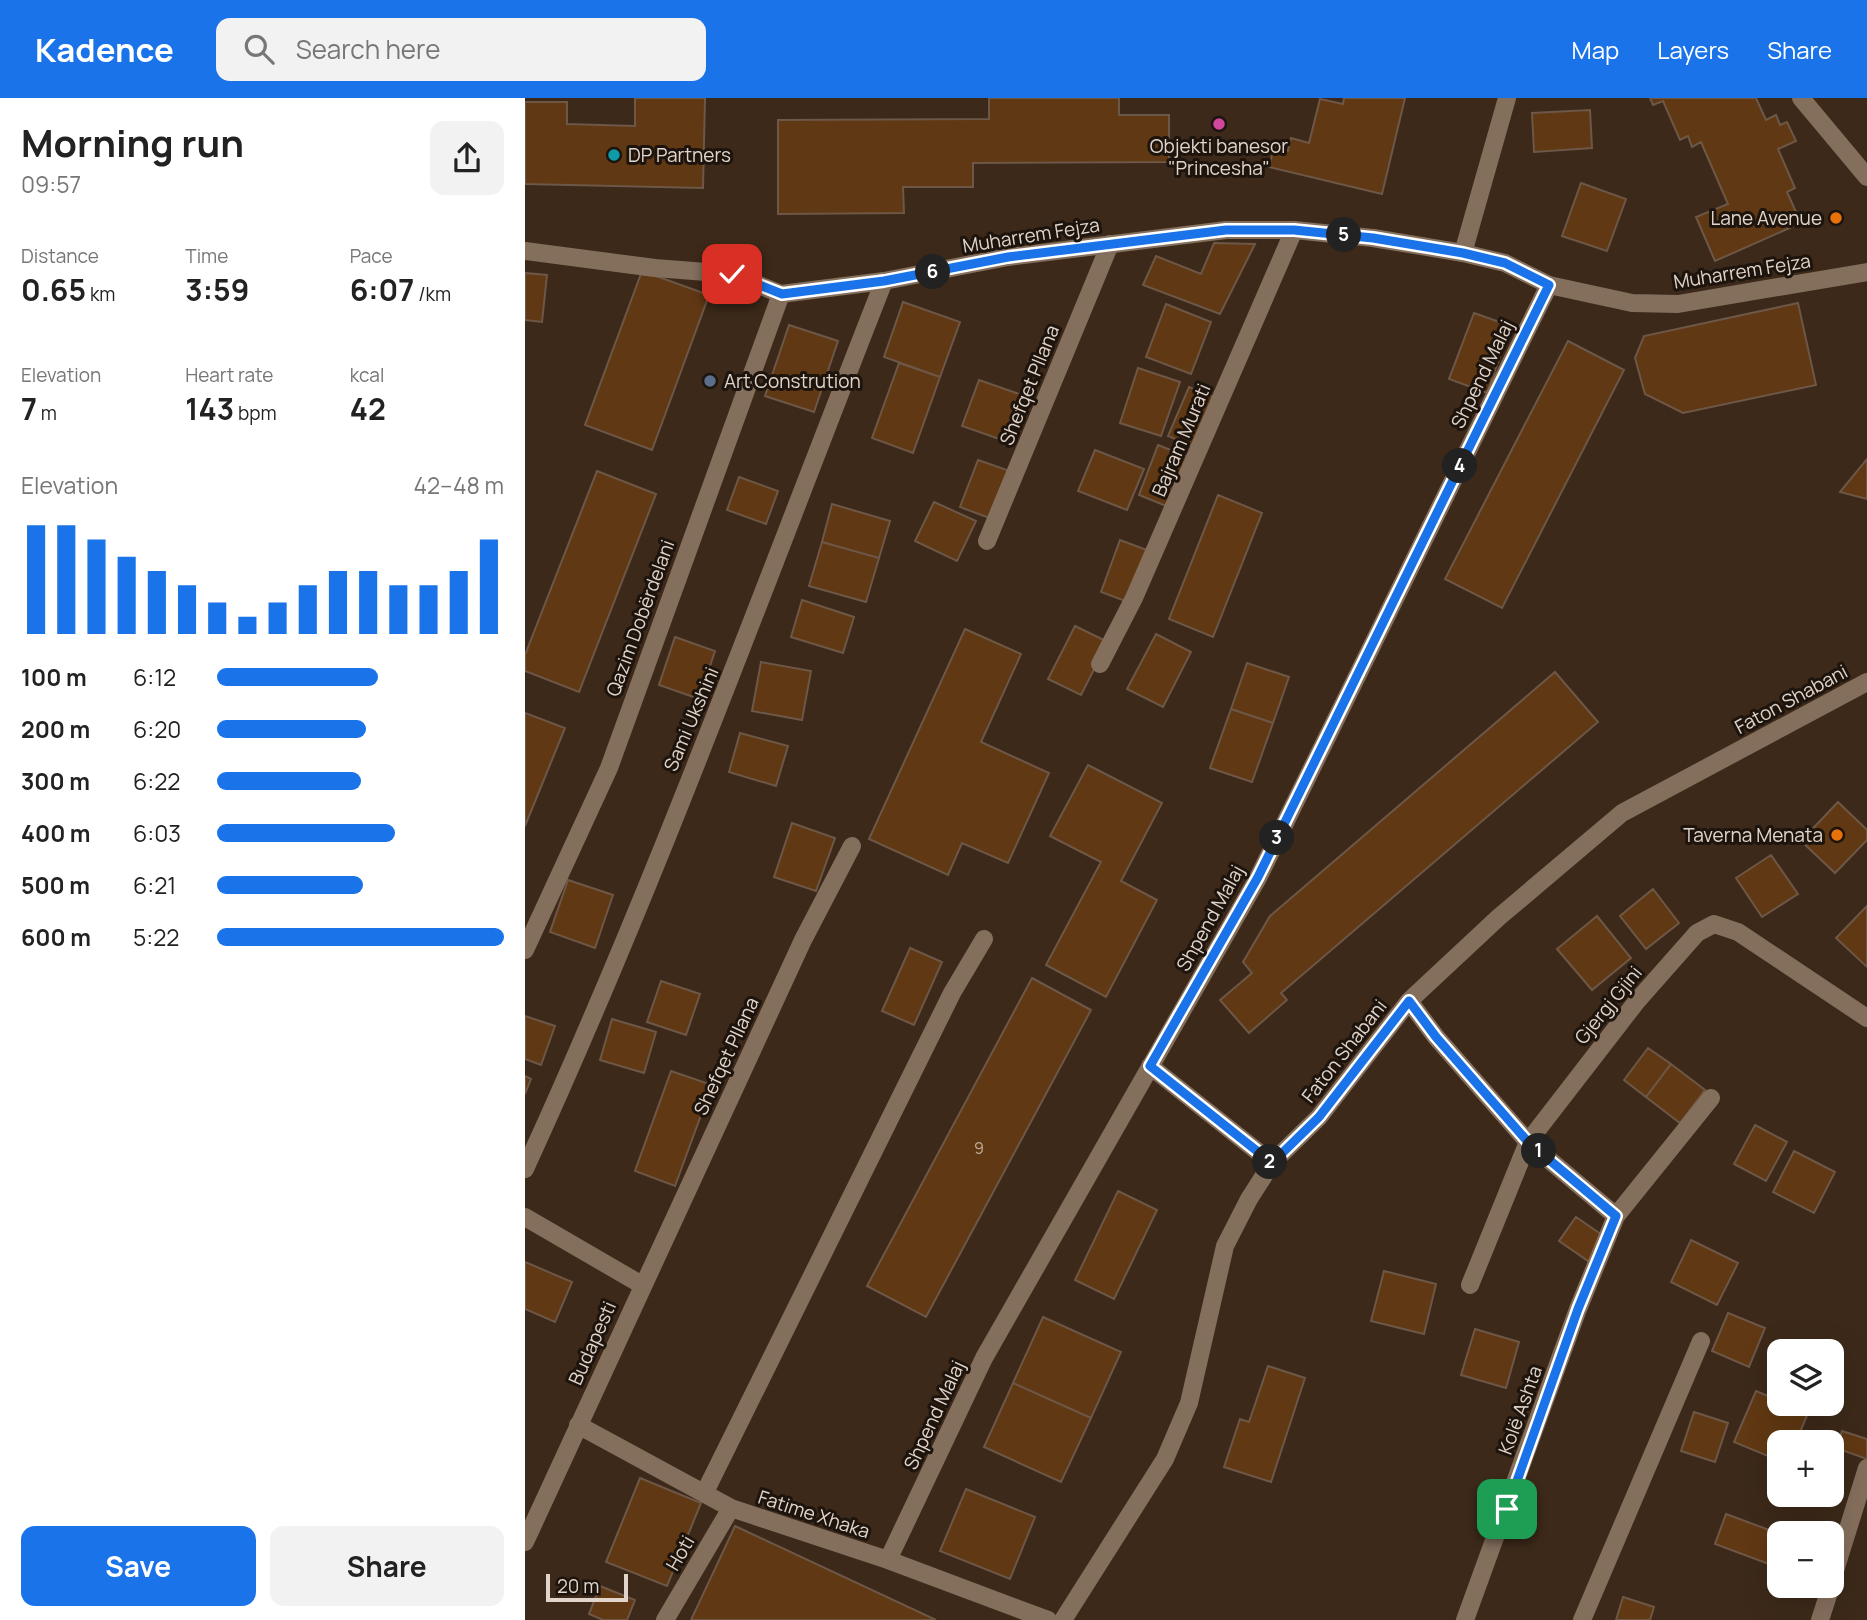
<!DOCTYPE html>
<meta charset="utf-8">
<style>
body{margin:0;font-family:Manrope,sans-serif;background:#f2f2f2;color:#222;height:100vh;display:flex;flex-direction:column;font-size:26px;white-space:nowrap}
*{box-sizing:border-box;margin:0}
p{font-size:23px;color:#767676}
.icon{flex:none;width:38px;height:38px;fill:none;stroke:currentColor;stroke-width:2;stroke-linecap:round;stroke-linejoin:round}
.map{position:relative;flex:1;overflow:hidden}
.side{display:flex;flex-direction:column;background:#fff;width:525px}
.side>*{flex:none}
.fabs{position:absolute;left:1242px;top:1241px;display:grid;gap:14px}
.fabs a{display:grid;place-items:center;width:77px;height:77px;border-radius:14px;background:#fff;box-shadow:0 7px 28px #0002;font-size:35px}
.scale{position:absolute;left:21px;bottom:18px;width:82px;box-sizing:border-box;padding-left:7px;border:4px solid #e1d4ca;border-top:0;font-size:19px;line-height:24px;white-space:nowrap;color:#e1d4ca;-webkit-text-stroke:5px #1d140d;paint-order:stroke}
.pin{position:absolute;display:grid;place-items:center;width:60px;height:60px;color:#fff;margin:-30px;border-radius:14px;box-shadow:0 4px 10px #0006}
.km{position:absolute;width:35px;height:35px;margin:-18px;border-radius:50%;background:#222;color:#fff;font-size:19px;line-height:35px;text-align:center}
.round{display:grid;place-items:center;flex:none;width:74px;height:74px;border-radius:14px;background:#f2f2f2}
.summary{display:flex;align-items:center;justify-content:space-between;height:119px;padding:0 21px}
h1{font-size:38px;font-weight:700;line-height:52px}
.metrics{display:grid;grid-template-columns:repeat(3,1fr);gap:10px;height:119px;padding:7px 21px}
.metrics div{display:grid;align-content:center}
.metrics b{font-size:30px;font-weight:700}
.metrics small{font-size:19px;font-weight:400}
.metrics p{font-size:19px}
.chart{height:196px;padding:14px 21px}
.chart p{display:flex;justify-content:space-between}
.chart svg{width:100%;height:126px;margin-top:7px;stroke:#1a73e8;stroke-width:6}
.primary-button{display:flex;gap:14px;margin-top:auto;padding:14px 21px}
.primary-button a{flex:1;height:80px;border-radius:14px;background:#1a73e8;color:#fff;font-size:28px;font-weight:700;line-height:80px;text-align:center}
.primary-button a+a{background:#f2f2f2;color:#222}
ul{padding:0 21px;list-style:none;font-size:23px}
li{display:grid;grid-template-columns:112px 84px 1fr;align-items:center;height:52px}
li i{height:18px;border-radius:9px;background:#1a73e8}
header{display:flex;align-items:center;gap:42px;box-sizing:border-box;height:98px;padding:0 35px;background:#1a73e8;color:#fff}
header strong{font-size:33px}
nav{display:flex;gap:38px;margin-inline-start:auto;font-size:24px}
.search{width:490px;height:63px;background:#f2f2f2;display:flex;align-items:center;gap:18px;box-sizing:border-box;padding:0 24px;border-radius:14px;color:#767676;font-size:26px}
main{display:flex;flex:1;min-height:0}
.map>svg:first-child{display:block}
.building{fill:#603813;stroke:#6d5747;stroke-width:2}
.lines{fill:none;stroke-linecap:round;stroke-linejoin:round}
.street{stroke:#846e5c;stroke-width:18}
.secondary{stroke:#846e5c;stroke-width:18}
.route-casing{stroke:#fff;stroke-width:14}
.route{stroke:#1a73e8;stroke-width:9}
.hotel-dot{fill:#d1479c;stroke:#1d140d;stroke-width:2.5}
.culture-dot{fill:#0f9aa8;stroke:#1d140d;stroke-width:2.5}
.food-dot{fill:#e8710a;stroke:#1d140d;stroke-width:2.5}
.service-dot{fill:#5c6f8a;stroke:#1d140d;stroke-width:2.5}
.labels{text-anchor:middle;stroke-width:6;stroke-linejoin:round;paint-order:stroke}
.number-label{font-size:16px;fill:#c1ad9c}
.poi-label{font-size:19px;fill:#e1d4ca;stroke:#1d140d;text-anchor:start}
.street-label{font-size:19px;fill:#e1d4ca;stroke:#1d140d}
</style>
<header>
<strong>Kadence</strong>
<div class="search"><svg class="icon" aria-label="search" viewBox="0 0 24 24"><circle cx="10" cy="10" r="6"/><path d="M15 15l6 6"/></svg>Search here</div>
<nav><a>Map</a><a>Layers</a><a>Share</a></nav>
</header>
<main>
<section class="side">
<div class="summary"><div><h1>Morning run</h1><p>09:57</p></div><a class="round"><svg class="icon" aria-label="share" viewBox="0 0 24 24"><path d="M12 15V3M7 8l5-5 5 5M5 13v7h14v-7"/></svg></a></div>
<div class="metrics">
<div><p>Distance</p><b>0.65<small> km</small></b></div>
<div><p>Time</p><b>3:59</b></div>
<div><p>Pace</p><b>6:07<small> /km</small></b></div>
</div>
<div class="metrics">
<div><p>Elevation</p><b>7<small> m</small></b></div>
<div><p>Heart rate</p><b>143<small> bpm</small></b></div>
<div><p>kcal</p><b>42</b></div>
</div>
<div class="chart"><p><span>Elevation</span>42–48 m</p>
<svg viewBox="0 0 160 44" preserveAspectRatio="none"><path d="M5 44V6M15 44V6M25 44V11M35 44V17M45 44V22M55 44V27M65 44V33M75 44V38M85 44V33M95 44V27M105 44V22M115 44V22M125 44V27M135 44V27M145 44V22M155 44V11"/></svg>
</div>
<ul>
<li><b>100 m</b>6:12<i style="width:56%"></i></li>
<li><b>200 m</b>6:20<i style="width:52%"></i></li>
<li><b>300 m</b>6:22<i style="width:50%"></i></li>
<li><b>400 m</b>6:03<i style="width:62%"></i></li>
<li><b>500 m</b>6:21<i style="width:51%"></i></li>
<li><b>600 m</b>5:22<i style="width:100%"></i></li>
</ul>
<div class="primary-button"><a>Save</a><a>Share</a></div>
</section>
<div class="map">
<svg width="1342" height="1522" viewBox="0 0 1342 1522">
<rect width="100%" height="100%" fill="#3c2919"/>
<!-- building -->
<path class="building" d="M 110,0 L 180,0 L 178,90 L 0,86 L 0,4 L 42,4 L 42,26 L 110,28 Z
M 464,0 L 594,0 L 594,17 L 644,17 L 644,64 L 448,65 L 448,89 L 378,89 L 379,115 L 253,116 L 253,22 L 464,21 Z
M 819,0 L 880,0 L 857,96 L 744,69 L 749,49 L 763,53 L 766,40 L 784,45 L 795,1 L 818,6 Z
M 1125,0 L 1231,0 L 1241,22 L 1251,17 L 1255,27 L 1262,24 L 1271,43 L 1253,51 L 1270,90 L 1262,94 L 1276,125 L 1190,163 L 1171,119 L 1203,106 L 1176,44 L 1167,49 L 1163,38 L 1155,42 L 1138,3 L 1128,7 Z
M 1065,12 L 1067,50 L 1009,54 L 1007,15 Z
M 1056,85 L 1101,101 L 1082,153 L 1037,138 Z
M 689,145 L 730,146 L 695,216 L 618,187 L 631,158 L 676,176 Z
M 117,173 L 184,197 L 127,352 L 60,327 Z
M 0,175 L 22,177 L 17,224 L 0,222 Z
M 378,204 L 435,224 L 415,279 L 359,259 Z
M 1273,205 L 1291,287 L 1158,315 L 1120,296 L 1110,260 L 1119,238 Z
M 641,206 L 686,224 L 666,276 L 621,259 Z
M 949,215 L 986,228 L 962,295 L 924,281 Z
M 264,227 L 313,243 L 289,314 L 240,298 Z
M 1043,243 L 1099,272 L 977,510 L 920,481 Z
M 374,265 L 415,279 L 388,355 L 347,340 Z
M 613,270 L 655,284 L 636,338 L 595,325 Z
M 454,282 L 497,297 L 480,343 L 437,328 Z
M 664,289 L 696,302 L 676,352 L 643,338 Z
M 633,347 L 671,362 L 651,412 L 614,397 Z
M 570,352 L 619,371 L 602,412 L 553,393 Z
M 1342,361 L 1342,401 L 1315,394 Z
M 453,362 L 485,373 L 467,421 L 435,409 Z
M 72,373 L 131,396 L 54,594 L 0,573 L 0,557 Z
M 214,379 L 253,393 L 241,426 L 202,412 Z
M 693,397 L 737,415 L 688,539 L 644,521 Z
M 409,404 L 451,423 L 432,463 L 390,443 Z
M 307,406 L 365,423 L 354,460 L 297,444 Z
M 595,442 L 630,455 L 611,507 L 576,494 Z
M 297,444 L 354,460 L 341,504 L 284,488 Z
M 277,502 L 329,519 L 318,555 L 266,539 Z
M 550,528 L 583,544 L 556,597 L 523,581 Z
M 440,531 L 496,556 L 456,644 L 524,675 L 483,765 L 437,745 L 423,777 L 344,741 Z
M 631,536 L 666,554 L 638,609 L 602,591 Z
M 150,539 L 190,553 L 174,601 L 134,587 Z
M 236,564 L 286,573 L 277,622 L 227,613 Z
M 722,565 L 764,579 L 748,625 L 706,611 Z
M 1030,574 L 1073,624 L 756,895 L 762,902 L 724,935 L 695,902 L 727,875 L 718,864 L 745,818 Z
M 706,611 L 748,625 L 727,684 L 685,670 Z
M 0,615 L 40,630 L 0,728 Z
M 215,635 L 263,648 L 251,688 L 204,674 Z
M 563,667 L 637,705 L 596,783 L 632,802 L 581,899 L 521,867 L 576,764 L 525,738 Z
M 1313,704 L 1342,732 L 1342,742 L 1310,775 L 1276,743 Z
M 267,725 L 310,740 L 291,793 L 249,779 Z
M 1246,757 L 1273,796 L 1237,819 L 1211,780 Z
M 43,782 L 88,797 L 70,850 L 25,834 Z
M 1128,791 L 1154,825 L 1121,851 L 1095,818 Z
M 1342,808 L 1342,869 L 1311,840 Z
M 1072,818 L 1106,860 L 1067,892 L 1032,851 Z
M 385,850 L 417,864 L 389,927 L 357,913 Z
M 507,880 L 566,912 L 401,1219 L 342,1188 Z
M 136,883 L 175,896 L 161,937 L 122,924 Z
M 0,918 L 30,928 L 16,967 L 0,961 Z
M 87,921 L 131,934 L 119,975 L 75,962 Z
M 1123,950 L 1146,966 L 1121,999 L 1099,982 Z
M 1146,966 L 1180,992 L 1155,1025 L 1121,999 Z
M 146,973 L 187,987 L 150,1088 L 110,1073 Z
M 0,978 L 6,981 L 0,996 Z
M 1230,1027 L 1262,1044 L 1241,1083 L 1209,1066 Z
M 1269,1053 L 1310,1074 L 1289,1115 L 1248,1094 Z
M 593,1093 L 632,1112 L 589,1201 L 550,1182 Z
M 1051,1119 L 1083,1141 L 1066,1165 L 1034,1143 Z
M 1166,1142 L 1213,1165 L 1192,1207 L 1146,1184 Z
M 0,1164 L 47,1184 L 30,1224 L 0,1211 Z
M 859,1173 L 911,1186 L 899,1236 L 846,1223 Z
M 1203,1215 L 1240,1230 L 1224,1269 L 1187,1253 Z
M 518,1219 L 596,1254 L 566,1320 L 488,1285 Z
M 950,1231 L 994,1244 L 981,1290 L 936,1277 Z
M 743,1268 L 780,1280 L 746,1384 L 699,1369 L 715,1321 L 724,1324 Z
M 488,1285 L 566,1320 L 536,1384 L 459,1349 Z
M 1231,1293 L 1255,1303 L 1255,1306 L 1283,1315 L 1271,1344 L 1255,1344 L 1255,1363 L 1209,1344 Z
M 1169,1314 L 1203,1325 L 1190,1364 L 1156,1353 Z
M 1317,1333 L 1342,1341 L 1342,1361 L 1311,1350 Z
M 115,1380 L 176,1405 L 142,1488 L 81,1464 Z
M 441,1391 L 510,1419 L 485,1481 L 415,1453 Z
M 1201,1416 L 1255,1436 L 1252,1469 L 1190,1446 Z
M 210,1428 L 411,1522 L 166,1522 Z
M 75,1488 L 110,1502 L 102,1522 L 78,1522 L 64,1516 Z
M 1098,1499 L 1129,1509 L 1125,1522 L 1091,1522 Z"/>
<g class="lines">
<!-- street -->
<path class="street" d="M 1276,0 L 1342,79
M 938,155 L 982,0
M 462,443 L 585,146
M 575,566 L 609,500 L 769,132
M 0,852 L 84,670 L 256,196
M 884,903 L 911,939 L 1003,1044 L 1091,1118
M 625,968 L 747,1065
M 0,1071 C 133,781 242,480 359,183
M 0,1119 L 117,1187
M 945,1187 L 1003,1044 L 1112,903 L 1172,835 L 1189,826 L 1213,834 L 1342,920
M 53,1327 L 206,1410 L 363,1462 L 523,1522
M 180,1394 L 427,895 L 459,841
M 0,1444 L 278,842 L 327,748
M 363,1462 L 459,1260 L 733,780 L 1024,187
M 1307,1482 L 1342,1370
M 140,1522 L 206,1410
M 538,1522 L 640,1361 L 664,1305 L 700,1148 L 724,1101 L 747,1065 L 794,1019 L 884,903 L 974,819 L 1097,715 L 1342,584
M 940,1522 L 1053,1211 L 1091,1118 L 1186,1000
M 1057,1522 L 1176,1243
M 1295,1522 L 1306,1488"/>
<!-- secondary -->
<path class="secondary" d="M 0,153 L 130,170 L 207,176 L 256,196 L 359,183 L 483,159 L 701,132 L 769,132 L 848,140 L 938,155 L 980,165 L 1024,187 L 1107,205 L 1153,206 L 1342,174"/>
</g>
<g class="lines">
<defs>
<path id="route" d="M 207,176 L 257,196 L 359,183 L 483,159 L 701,132 L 769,132 L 848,140 L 938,155 L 980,165 L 1024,187 L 733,779 L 625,968 L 747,1065 L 794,1019 L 884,903 L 911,939 L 1003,1044 L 1091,1118 L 1053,1211 L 982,1411"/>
</defs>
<!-- route casing -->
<use href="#route" class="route-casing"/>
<!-- route -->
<use href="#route" class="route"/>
</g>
<!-- markers -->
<circle class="hotel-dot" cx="694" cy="26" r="7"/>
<circle class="culture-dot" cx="89" cy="57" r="7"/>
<g class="food-dot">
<circle cx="1311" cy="120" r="7"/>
<circle cx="1312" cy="737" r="7"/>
</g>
<circle class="service-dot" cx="185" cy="283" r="7"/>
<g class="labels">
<!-- number labels -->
<g class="number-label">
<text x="454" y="1056">9</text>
</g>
<!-- poi labels -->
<g class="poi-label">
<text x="694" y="55" text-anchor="middle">Objekti banesor<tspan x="694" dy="22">"Princesha"</tspan></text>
<text x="103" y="64">DP Partners</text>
<text x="1297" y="127" text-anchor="end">Lane Avenue</text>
<text x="199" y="290">Art Constrution</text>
<text x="1298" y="744" text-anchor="end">Taverna Menata</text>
</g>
<!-- street labels -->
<g class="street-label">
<text transform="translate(506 137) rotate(-9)" y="7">Muharrem Fejza</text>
<text transform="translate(1217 173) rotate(-9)" y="7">Muharrem Fejza</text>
<text transform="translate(957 276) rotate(-64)" y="7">Shpend Malaj</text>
<text transform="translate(504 287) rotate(-68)" y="7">Shefqet Pllana</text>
<text transform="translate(656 342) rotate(-67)" y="7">Bajram Murati</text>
<text transform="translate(115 520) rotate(-70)" y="7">Qazim Dobërdelani</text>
<text transform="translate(1266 601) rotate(-28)" y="7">Faton Shabani</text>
<text transform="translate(166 621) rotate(-67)" y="7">Sami Ukshini</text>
<text transform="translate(685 820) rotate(-61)" y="7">Shpend Malaj</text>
<text transform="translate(1083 907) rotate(-51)" y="7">Gjergj Gjini</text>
<text transform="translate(819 953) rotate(-52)" y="7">Faton Shabani</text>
<text transform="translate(201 958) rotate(-65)" y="7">Shefqet Pllana</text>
<text transform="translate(67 1245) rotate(-66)" y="7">Budapesti</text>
<text transform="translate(995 1312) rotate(-70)" y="7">Kolë Ashta</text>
<text transform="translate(409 1317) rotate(-65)" y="7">Shpend Malaj</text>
<text transform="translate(289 1416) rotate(18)" y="7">Fatime Xhaka</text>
<text transform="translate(155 1455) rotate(-60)" y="7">Hoti</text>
</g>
</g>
</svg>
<div class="fabs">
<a><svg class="icon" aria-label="layers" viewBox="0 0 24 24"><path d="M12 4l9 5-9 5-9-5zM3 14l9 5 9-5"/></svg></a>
<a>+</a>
<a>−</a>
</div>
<div class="scale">20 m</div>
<div class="pin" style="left:982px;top:1411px;background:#1e9e55"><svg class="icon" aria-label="arrive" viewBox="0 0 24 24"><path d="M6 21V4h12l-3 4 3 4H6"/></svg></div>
<div class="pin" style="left:207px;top:176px;background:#d93025"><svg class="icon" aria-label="check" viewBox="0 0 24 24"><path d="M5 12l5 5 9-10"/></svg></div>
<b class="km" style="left:1014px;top:1053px">1</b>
<b class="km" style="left:745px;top:1064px">2</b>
<b class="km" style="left:752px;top:740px">3</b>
<b class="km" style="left:935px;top:368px">4</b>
<b class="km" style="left:819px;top:137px">5</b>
<b class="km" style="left:408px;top:174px">6</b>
</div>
</main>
